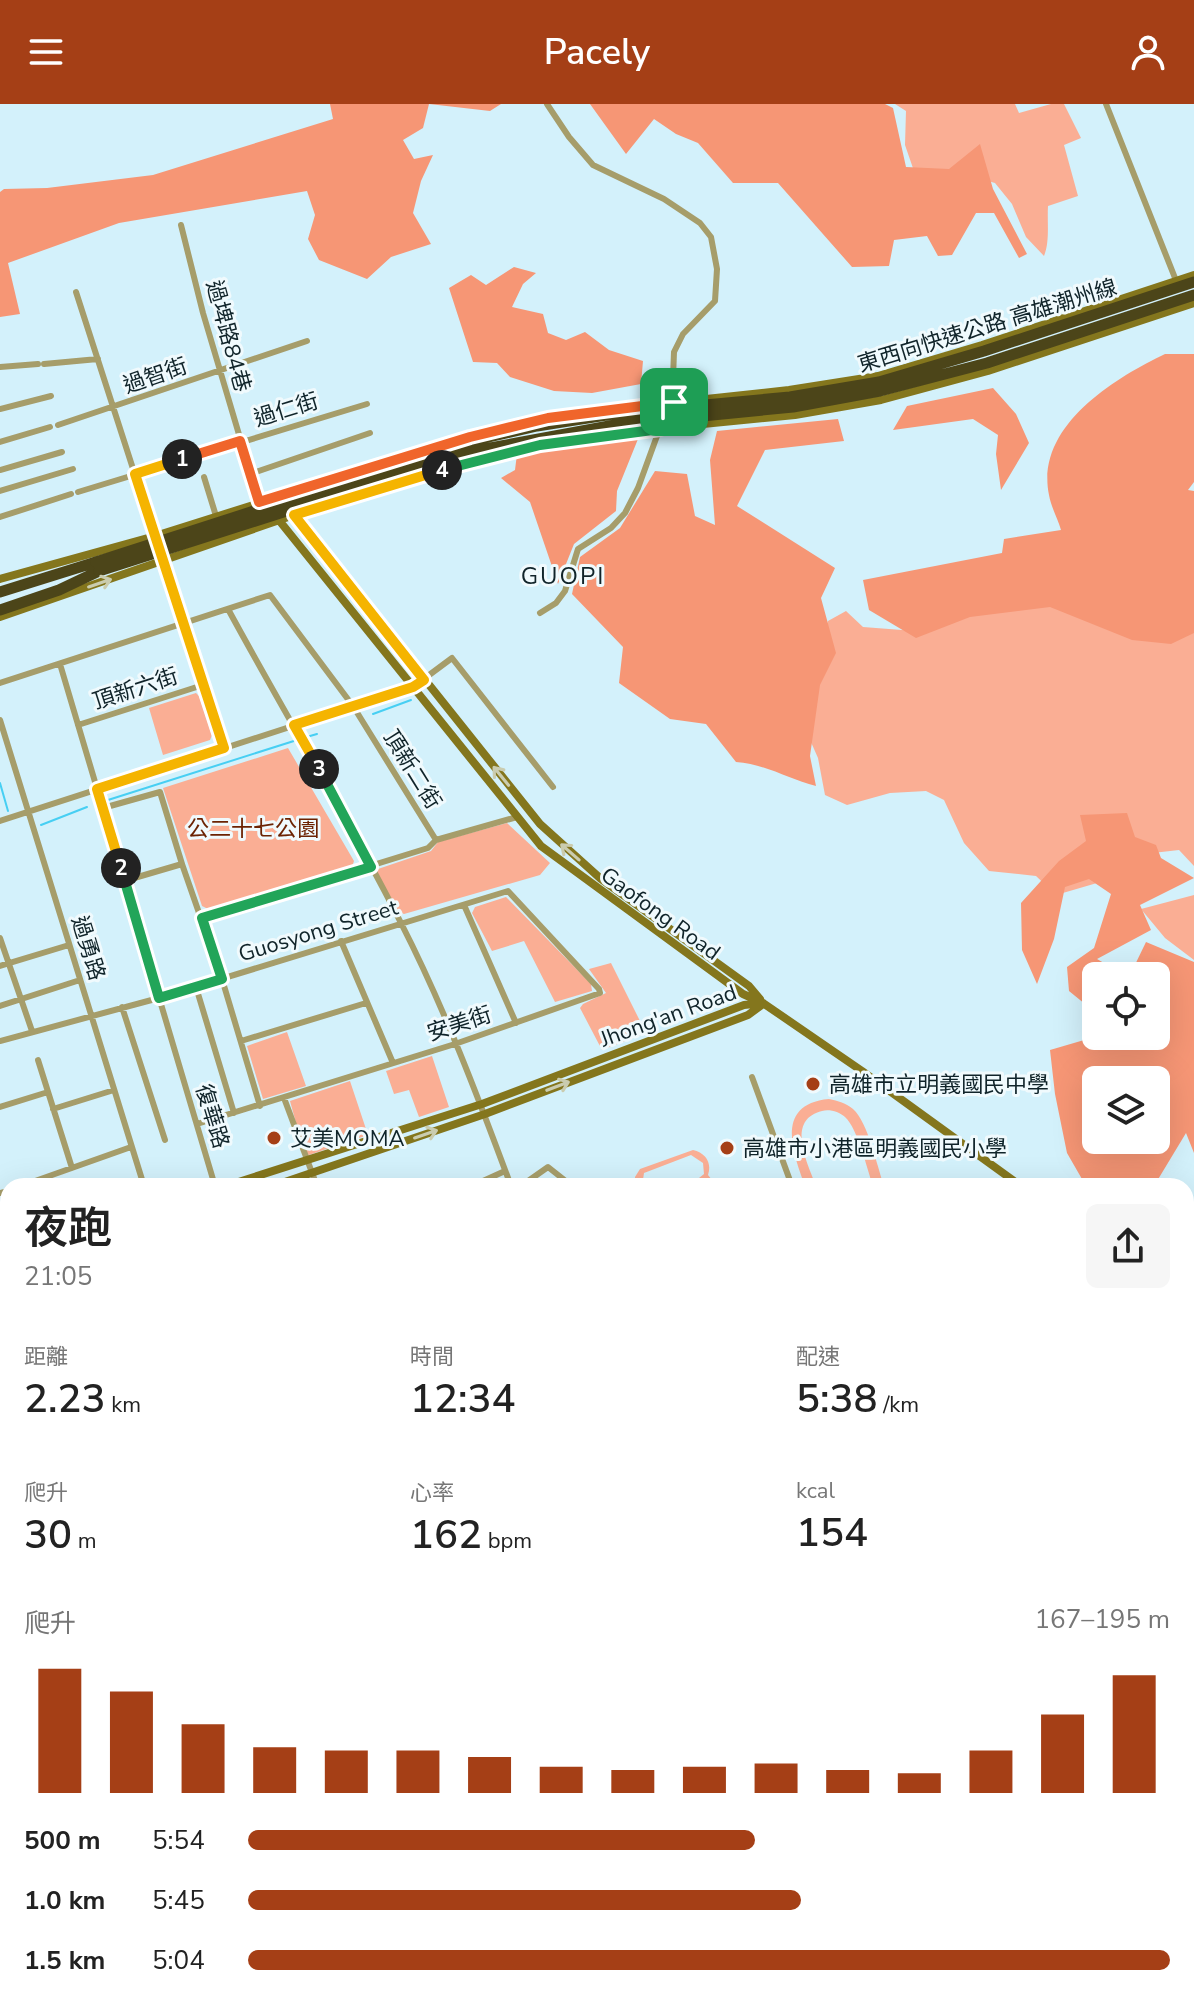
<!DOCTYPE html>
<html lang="zh-TW">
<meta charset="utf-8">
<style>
body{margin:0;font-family:"Nunito Sans","Noto Sans TC",sans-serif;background:#f6f6f6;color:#222;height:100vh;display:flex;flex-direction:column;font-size:30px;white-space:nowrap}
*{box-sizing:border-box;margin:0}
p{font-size:26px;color:#767676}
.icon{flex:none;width:44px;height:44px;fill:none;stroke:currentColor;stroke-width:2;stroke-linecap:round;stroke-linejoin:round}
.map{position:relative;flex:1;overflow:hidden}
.panel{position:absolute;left:0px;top:1074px;width:1194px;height:830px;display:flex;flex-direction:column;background:#fff;border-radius:24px 24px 0 0;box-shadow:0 8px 32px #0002}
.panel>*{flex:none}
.controls{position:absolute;left:1082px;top:858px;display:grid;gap:16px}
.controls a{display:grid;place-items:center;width:88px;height:88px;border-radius:12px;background:#fff;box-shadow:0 8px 32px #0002;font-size:40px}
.pin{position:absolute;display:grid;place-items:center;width:68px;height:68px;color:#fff;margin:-34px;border-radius:16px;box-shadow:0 4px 12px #0006}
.km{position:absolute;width:40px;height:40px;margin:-20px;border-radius:50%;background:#222;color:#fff;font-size:22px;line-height:40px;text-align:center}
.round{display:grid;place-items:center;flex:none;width:84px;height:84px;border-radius:12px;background:#f6f6f6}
.head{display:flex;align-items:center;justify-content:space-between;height:136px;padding:0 24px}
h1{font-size:44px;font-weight:600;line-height:60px}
.figures{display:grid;grid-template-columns:repeat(3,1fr);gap:12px;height:136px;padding:8px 24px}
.figures div{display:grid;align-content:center}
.figures b{font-size:40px;font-weight:600}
.figures small{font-size:22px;font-weight:400}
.figures p{font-size:22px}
.chart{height:224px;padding:16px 24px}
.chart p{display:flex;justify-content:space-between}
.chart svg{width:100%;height:144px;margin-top:8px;stroke:#a53f16;stroke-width:6}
ul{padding:0 24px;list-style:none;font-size:26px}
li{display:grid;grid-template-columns:128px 96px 1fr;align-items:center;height:60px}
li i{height:20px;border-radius:10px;background:#a53f16}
header{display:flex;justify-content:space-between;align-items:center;height:104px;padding:0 24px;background:#a53f16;color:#fff;font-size:36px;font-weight:600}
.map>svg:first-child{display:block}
.green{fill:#faae94}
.forest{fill:#f69675;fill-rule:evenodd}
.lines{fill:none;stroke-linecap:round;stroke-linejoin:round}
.stream{stroke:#47cff3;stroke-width:2}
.street{stroke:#a69d6a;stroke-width:6}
.secondary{stroke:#84761d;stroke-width:8}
.highway{stroke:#4c4519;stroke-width:11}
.highway-bridge{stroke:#4c4519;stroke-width:11}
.oneway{stroke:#caccaf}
.split-1-casing{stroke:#fff;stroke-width:16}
.split-2-casing{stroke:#fff;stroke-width:16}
.split-3-casing{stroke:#fff;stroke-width:16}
.split-4-casing{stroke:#fff;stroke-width:16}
.split-5-casing{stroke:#fff;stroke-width:16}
.split-1{stroke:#f0652b;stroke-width:10}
.split-2{stroke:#f5b400;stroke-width:10}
.split-3{stroke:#22a559;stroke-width:10}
.split-4{stroke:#f5b400;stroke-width:10}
.split-5{stroke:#22a559;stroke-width:10}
.poi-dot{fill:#a53f16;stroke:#f0fafd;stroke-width:3}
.labels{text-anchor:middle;stroke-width:6;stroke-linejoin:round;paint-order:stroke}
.street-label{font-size:22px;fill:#10242a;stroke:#f0fafd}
.park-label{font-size:22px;fill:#6c2303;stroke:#f0fafd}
.poi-label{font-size:22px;fill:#10242a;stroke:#f0fafd;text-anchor:start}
.neighbourhood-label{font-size:24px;letter-spacing:2px;fill:#10242a;stroke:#f0fafd}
</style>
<header><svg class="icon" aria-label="menu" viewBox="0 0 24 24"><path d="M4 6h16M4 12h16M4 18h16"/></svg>Pacely<svg class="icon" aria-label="person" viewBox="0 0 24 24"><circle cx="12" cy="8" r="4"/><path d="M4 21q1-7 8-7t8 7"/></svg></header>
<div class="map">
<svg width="1194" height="1903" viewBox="0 0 1194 1903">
<rect width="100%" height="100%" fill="#d3f1fb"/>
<!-- green -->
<path class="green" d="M 895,0 L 1015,0 L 1019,9 L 1051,0 L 1064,0 L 1081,34 L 1064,41 L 1078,92 L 1048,102 C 1047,119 1050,137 1044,152 L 1026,133 L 1012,100 L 995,79 L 981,75 L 915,70 L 905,41 L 906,7 Z
M 998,488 L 1194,512 L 1194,762 L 1179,746 L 1135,751 L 1097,779 L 1056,791 L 1036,772 L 989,767 L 964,739 L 944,696 L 926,687 L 890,689 L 847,701 L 825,691 L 818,654 L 803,620 L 828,517 L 846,507 L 863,523 L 915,527 Z
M 196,589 L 199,592 L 212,631 L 210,636 L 163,651 L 149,604 Z
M 288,644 L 354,757 L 352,763 L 210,806 L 202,802 L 163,684 Z
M 507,719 L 550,759 L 540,771 L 404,810 L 397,807 L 376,771 L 378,765 L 431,747 L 438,738 Z
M 1194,791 L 1194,856 L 1165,834 L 1141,805 Z
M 506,793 L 591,880 L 592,887 L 555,898 L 524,837 L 492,847 L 472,809 L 475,803 Z
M 611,859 L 646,929 L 602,946 L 580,904 L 583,900 L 606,889 L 589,865 Z
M 287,928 L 306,982 L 263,995 L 247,942 Z
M 432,952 L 449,1003 L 419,1013 L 409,986 L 394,990 L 386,967 Z
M 350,977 L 368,1031 L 309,1051 L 304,1048 L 290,997 Z
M 829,995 C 838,997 846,999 853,1005 C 868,1018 877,1062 884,1082 L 873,1082 C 867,1065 858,1025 845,1013 C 839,1008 830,1005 822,1007 C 785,1016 808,1060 816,1082 L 805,1082 C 793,1049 774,1000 829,995 Z
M 693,1046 C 706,1049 712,1059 708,1071 L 712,1076 L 696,1082 L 678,1082 L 699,1074 L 704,1070 L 703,1059 L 691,1051 L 644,1069 L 642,1082 L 635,1082 L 635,1073 L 640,1065 Z
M 655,1896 L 1141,1896 L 1143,1903 L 633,1903 Z"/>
<!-- forest -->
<path class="forest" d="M 330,0 L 501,0 L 490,7 L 429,0 L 423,24 L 403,36 L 414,55 L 433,51 L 421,77 L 413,109 L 431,140 L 391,153 L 367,175 L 319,156 L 308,135 L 315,111 L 307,87 L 119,119 L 8,159 L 20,210 L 0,213 L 0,88 L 4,85 L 47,84 L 153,71 L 333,15 Z
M 590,0 L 885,0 L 893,4 L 906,63 L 949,65 L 980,40 L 993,85 L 1027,150 L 1019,154 L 994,109 L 976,109 L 952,151 L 938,152 L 927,132 L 894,136 L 889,162 L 852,163 L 778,79 L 733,79 L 698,39 L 676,30 L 654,15 L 626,50 Z
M 514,163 L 536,169 L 523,180 L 512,203 L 543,210 L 548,229 L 566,236 L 585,228 L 609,246 L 643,257 L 641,280 L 592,289 L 554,287 L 510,273 L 497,259 L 473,258 L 449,184 L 471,171 L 486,181 Z
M 1165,250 L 1194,250 L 1194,378 L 1188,386 L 1194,387 L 1194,529 L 1171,540 L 1132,536 L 1050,503 L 970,513 L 916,534 L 869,506 L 863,476 L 1002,449 L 1004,435 L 1061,426 C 1058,415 1051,403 1049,391 C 1035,323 1113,275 1165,250 Z
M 993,284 L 1016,310 L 1029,339 L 1001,386 L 996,350 L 998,331 L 973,315 L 893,326 L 907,302 Z
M 838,315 L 844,337 L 765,346 L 737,402 L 835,464 L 821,494 L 836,549 L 820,581 L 810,652 L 816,682 C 788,675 765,660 736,658 L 706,620 L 670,615 L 619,579 L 623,543 L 572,490 L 580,453 L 620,424 L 655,367 L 687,370 L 695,412 L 715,421 L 710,356 L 717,327 Z
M 638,335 L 617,387 L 616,407 L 574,440 L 558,480 L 530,398 L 501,374 L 515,366 L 517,350 L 591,337 Z
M 1127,709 L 1135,733 L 1156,741 L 1161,754 L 1194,774 L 1140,801 L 1151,826 L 1097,855 L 1118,867 L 1131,869 L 1146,838 L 1194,858 L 1194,1049 L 1186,1029 L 1154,1082 L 1086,1082 L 1067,1049 L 1055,990 L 1050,946 L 1091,934 L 1096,909 L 1069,887 L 1067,863 L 1094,844 L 1111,790 L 1089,775 L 1065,783 L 1054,835 L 1037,880 L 1022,846 L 1021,799 L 1059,757 L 1086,737 L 1080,711 ZM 1096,872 L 1156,872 L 1156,932 L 1096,932 ZM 1096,976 L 1156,976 L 1156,1036 L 1096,1036 Z"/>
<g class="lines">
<!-- stream -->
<path class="stream" d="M 373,610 L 411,596
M 303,634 L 317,630
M 0,679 L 8,707
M 108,696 L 297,636
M 41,721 L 87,703
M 1186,1553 L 1194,1551
M 1186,1883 L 1194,1881
M 609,1903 L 632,1896"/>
<!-- street -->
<path class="street" d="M 547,0 L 569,33 L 593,61 L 664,95 L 700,119 L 711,133 L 717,165 L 715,197 L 683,230 L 674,248 L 672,301
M 1106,0 L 1177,179
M 181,121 L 203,209 L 259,398
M 76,188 L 156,436
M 44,260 L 98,255
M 0,263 L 38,260
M 0,305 L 51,292
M 58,321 L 307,237
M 0,338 L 50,323
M 0,366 L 62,348
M 250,370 L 370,329
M 204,373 L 216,412
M 0,387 L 73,365
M 78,388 L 367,300
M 0,413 L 71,390
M 162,454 L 224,644
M 228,505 C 285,610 347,712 401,819 C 444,903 478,993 511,1082
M 540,509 L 556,499 L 565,487 L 578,445 L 611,424 L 625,409 L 638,384 L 661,321
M 60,560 L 215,1082
M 0,579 L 270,491 L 353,602 L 436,736 L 428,744 L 202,814
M 0,616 L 144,1082
M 78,621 L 203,581
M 103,704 L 160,688 L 182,760
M 0,717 L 413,583 L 452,554 L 553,683
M 436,736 L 517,713
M 124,777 L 182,760 L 222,875 L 260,1002
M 464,801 L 516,919
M 0,834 L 32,927
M 341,837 L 393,959
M 0,862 L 69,841
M 196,883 L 234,1009
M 0,902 L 80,876
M 122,903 L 165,1036
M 0,937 L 159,894 L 508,787 L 599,885 L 600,889 L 455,940 L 197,1020
M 241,937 L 366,899
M 38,956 L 72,1064
M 752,973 L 792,1082
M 284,994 L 317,1082
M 0,1003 L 48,988
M 53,1005 L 114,986
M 21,1082 L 131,1043
M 472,1082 L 505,1067
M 521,1082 L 548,1063 L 572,1082
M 0,1089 L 8,1087
M 1186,1194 L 1194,1207
M 0,1218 L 8,1234
M 0,1320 L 8,1318
M 1186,1390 L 1194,1385
M 0,1396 L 8,1394
M 0,1433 L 8,1431
M 0,1435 L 5,1452
M 1186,1469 L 1194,1470
M 0,1546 L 8,1544
M 0,1606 L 8,1603
M 0,1838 L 8,1850
M 23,1896 L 25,1903"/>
<!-- secondary -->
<path class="secondary" d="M 641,302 L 789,286 L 878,272 L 982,241 L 1194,171
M 534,318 L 588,309
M 293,410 L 540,720 L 601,775 L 749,882 L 760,895
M 278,415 L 541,742 L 743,890 L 763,899 L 862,967 L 1021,1082
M 0,475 L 155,432 L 390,358
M 0,513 L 294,411 L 476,356 L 540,341 L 622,328 L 795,311 L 881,296 L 988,267 L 1194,199
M 226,1082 L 482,1000 L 744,901 L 763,899
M 273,1082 L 485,1010 L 748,911 L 763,900
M 0,1154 L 8,1151
M 0,1169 L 8,1166
M 1186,1292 L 1194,1298"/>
<!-- highway -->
<path class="highway" d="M 0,488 L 96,458
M 0,506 L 59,486 L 99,467"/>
<!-- highway-bridge -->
<path class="highway-bridge" d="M 96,458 L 471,337 L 537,322 L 619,309 L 790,293 L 879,278 L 984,247 L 1194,178
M 99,467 L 474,347 L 620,320 L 793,303 L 880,287 L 987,259 L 1194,191"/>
</g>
<!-- one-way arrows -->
<defs><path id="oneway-shaft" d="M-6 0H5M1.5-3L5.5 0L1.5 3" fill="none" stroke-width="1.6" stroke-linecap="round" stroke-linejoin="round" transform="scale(2)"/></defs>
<g class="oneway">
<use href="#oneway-shaft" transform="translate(100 479) rotate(-19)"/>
<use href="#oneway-shaft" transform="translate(501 672) rotate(-129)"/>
<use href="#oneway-shaft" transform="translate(570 748) rotate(-139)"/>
<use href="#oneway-shaft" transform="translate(558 982) rotate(-21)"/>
<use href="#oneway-shaft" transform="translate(426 1030) rotate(-19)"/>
</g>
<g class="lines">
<defs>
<path id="split-1" d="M 182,355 L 240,337 L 259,398 L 470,333 L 548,314 L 674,298"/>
<path id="split-2" d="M 121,764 L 97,685 L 224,644 L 135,370 L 182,355"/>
<path id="split-3" d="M 121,764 L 159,894 L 222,875 L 202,814 L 371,763 L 319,665"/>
<path id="split-4" d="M 319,665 L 294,621 L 413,583 L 424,576 L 294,411 L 442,366"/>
<path id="split-5" d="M 442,366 L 540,341 L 660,325 L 674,298"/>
</defs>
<!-- split-1 casing -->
<use href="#split-1" class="split-1-casing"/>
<!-- split-2 casing -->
<use href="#split-2" class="split-2-casing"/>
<!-- split-3 casing -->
<use href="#split-3" class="split-3-casing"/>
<!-- split-4 casing -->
<use href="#split-4" class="split-4-casing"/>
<!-- split-5 casing -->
<use href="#split-5" class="split-5-casing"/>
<!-- split-1 -->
<use href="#split-1" class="split-1"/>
<!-- split-2 -->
<use href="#split-2" class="split-2"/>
<!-- split-3 -->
<use href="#split-3" class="split-3"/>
<!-- split-4 -->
<use href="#split-4" class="split-4"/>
<!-- split-5 -->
<use href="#split-5" class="split-5"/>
</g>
<!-- markers -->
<g class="poi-dot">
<circle cx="813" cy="980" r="8"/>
<circle cx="274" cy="1034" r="8"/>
<circle cx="727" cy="1044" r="8"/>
</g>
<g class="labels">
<!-- street labels -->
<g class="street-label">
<text transform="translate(987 221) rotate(-17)" y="8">東西向快速公路 高雄潮州線</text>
<text transform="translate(229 232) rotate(75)" y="8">過埤路84巷</text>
<text transform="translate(155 271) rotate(-19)" y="8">過智街</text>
<text transform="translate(286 305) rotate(-17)" y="8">過仁街</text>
<text transform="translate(135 584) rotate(-18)" y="8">頂新六街</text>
<text transform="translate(413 665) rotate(58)" y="8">頂新二街</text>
<text transform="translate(661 809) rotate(36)" y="8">Gaofong Road</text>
<text transform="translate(318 826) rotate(-17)" y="8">Guosyong Street</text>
<text transform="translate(89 844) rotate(73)" y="8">過勇路</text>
<text transform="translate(668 911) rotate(-20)" y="8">Jhong'an Road</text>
<text transform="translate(459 919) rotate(-18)" y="8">安美街</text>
<text transform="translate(213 1012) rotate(73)" y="8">復華路</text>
</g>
<!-- park labels -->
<g class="park-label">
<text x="253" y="732">公二十七公園</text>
</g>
<!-- poi labels -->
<g class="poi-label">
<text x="829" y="988">高雄市立明義國民中學</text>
<text x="290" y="1042">艾美MOMA</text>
<text x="743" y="1052">高雄市小港區明義國民小學</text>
</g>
<!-- neighbourhood labels -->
<g class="neighbourhood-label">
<text x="563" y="480">GUOPI</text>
</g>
</g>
</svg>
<div class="controls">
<a><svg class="icon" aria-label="locate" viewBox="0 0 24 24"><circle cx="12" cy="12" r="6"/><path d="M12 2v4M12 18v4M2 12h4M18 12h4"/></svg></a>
<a><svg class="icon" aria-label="layers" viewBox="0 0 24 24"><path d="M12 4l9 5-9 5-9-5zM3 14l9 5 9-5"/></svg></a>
</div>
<div class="pin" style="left:674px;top:298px;background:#1e9e55"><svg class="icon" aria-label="arrive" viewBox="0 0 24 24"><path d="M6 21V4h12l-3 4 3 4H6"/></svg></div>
<b class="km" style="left:182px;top:355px">1</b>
<b class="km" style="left:121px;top:764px">2</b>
<b class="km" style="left:319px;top:665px">3</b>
<b class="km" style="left:442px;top:366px">4</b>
<section class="panel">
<div class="head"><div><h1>夜跑</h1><p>21:05</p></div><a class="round"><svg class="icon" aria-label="share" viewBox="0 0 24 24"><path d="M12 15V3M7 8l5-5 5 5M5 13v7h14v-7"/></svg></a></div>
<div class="figures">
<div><p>距離</p><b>2.23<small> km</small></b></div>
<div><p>時間</p><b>12:34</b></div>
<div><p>配速</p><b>5:38<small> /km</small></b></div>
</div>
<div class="figures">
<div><p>爬升</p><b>30<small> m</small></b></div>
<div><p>心率</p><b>162<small> bpm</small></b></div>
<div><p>kcal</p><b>154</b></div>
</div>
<div class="chart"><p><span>爬升</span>167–195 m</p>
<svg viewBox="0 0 160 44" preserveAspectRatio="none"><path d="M5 44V6M15 44V13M25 44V23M35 44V30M45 44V31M55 44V31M65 44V33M75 44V36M85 44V37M95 44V36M105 44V35M115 44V37M125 44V38M135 44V31M145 44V20M155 44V8"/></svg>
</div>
<ul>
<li><b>500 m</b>5:54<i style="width:55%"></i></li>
<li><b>1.0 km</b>5:45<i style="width:60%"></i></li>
<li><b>1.5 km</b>5:04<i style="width:100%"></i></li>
</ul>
</section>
</div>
